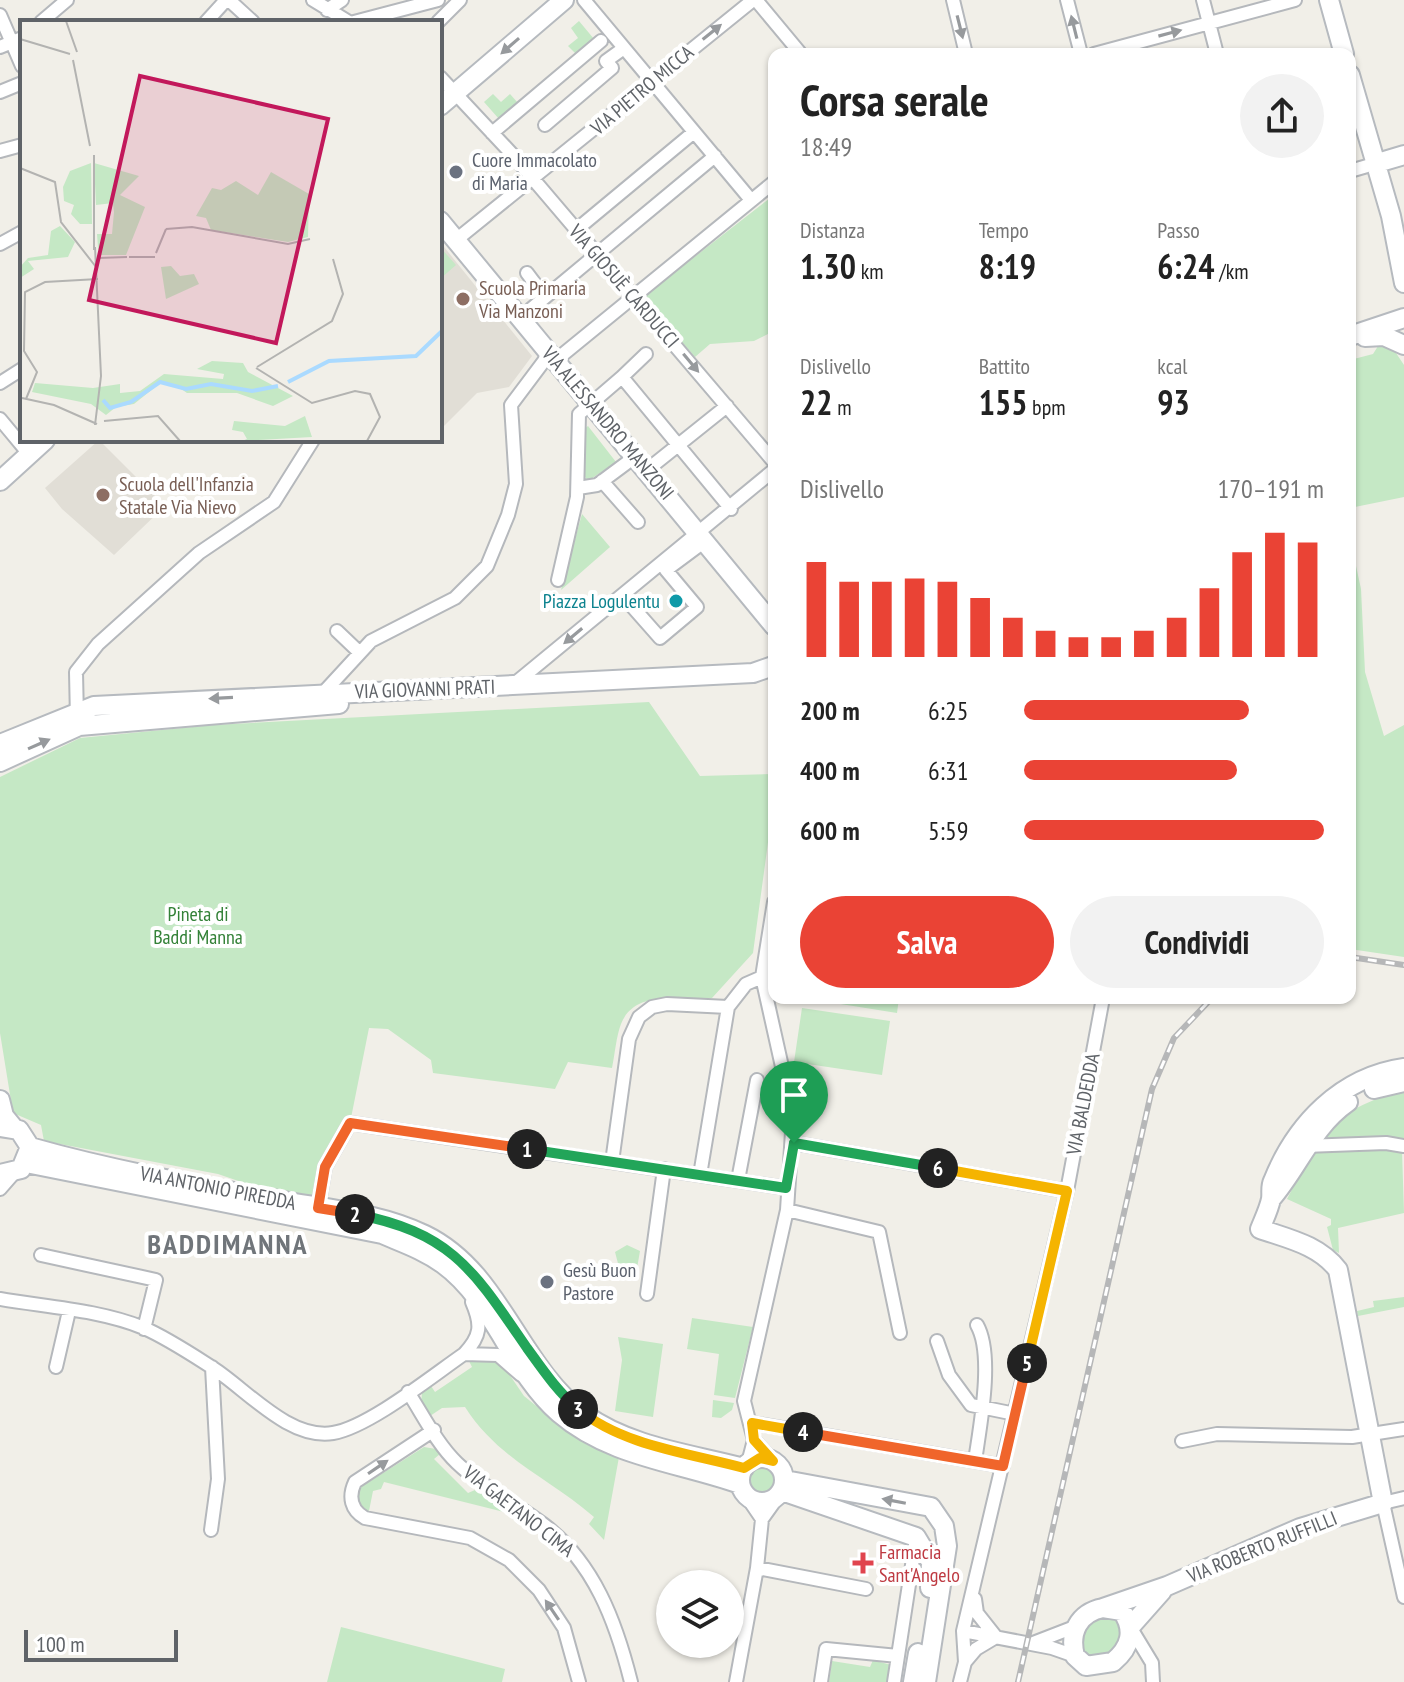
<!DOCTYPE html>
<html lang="it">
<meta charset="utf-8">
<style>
body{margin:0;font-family:"PT Sans Narrow",sans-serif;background:#f2f2f2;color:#222;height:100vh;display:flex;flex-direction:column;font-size:30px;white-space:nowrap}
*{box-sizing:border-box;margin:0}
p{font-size:26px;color:#767676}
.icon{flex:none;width:44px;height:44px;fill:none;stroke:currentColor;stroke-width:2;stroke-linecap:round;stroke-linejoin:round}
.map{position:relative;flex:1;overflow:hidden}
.panel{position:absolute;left:768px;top:48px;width:588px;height:956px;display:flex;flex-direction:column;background:#fff;border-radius:16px;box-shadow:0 2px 6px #0004}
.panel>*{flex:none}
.tools{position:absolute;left:656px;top:1570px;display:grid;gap:16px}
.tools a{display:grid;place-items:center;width:88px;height:88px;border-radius:50%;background:#fff;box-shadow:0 2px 6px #0004;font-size:40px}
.scale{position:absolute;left:24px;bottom:20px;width:154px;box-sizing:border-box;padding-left:8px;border:4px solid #5f6368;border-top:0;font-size:22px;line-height:28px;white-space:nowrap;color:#5f6368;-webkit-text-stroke:6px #fff;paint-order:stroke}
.pin{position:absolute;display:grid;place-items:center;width:68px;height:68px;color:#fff;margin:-82px -34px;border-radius:50% 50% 50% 0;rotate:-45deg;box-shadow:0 0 8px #0007}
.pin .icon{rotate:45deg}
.km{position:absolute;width:40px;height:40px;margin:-20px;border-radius:50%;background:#222;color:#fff;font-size:22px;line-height:40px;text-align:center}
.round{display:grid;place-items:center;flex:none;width:84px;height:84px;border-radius:42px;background:#f2f2f2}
.head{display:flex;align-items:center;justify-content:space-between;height:136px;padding:0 32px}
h1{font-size:44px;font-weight:800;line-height:60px}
.stats{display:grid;grid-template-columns:repeat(3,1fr);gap:12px;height:136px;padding:8px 32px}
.stats div{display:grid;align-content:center}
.stats b{font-size:34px;font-weight:800}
.stats small{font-size:22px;font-weight:400}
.stats p{font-size:22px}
.chart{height:224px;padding:16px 32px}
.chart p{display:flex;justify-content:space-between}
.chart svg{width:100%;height:144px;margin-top:8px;stroke:#ea4335;stroke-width:6}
.cta{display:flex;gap:16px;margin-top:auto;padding:16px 32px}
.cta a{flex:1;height:92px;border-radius:48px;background:#ea4335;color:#fff;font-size:32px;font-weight:800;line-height:92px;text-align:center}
.cta a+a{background:#f2f2f2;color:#222}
ul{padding:0 32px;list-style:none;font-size:26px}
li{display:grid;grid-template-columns:128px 96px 1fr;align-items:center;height:60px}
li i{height:20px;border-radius:10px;background:#ea4335}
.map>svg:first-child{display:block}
.education{fill:#e1ded6}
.green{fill:#c5e8c5}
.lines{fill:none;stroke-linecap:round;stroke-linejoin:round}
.street-casing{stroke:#b5b8bc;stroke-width:16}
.secondary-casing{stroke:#b6babf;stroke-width:22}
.street{stroke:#fff;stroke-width:12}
.secondary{stroke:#fff;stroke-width:18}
.rail-casing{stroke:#b6b7b8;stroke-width:6}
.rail{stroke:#fff;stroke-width:3;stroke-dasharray:9;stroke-linecap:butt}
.oneway{fill:#979a9d}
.split-1-casing{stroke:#fff;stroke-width:16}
.split-2-casing{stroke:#fff;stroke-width:16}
.split-3-casing{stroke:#fff;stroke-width:16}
.split-4-casing{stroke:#fff;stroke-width:16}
.split-5-casing{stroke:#fff;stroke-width:16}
.split-6-casing{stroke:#fff;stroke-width:16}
.split-7-casing{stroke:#fff;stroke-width:16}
.split-1{stroke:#22a559;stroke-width:10}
.split-2{stroke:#f0652b;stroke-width:10}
.split-3{stroke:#22a559;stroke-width:10}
.split-4{stroke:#f5b400;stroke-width:10}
.split-5{stroke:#f0652b;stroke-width:10}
.split-6{stroke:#f5b400;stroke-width:10}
.split-7{stroke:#22a559;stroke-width:10}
.worship-dot{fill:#6b7280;stroke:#fff;stroke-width:3}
.education-dot{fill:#8d6e63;stroke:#fff;stroke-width:3}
.culture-dot{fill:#0f9aa8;stroke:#fff;stroke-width:3}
.health-dot{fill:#e0444e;stroke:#fff;stroke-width:3}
.labels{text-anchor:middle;stroke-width:8;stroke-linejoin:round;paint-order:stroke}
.street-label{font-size:20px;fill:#5f6368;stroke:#fff}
.worship-label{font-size:20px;fill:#5b616d;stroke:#fff;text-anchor:start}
.education-label{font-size:20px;fill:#785e54;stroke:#fff;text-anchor:start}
.culture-label{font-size:20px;fill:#0d838f;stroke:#fff;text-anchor:end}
.park-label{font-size:20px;fill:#348238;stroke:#fff}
.health-label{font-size:20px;fill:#be3a42;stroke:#fff;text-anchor:start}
.district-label{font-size:28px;font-weight:bold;letter-spacing:2px;fill:#70757a;stroke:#fff}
.inset-river{fill:none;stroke:#aadaff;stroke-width:4}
.inset-road{fill:none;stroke:#b3b3b1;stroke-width:2}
.view{fill:#c2185b;fill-opacity:0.15;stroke:#c2185b;stroke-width:4}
.inset-edge{fill:none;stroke:#5f6368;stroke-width:4}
</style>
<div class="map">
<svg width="1404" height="1682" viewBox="0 0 1404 1682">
<rect width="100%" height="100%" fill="#f1efe8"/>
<!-- education -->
<path class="education" d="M 440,242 L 532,356 L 509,387 L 477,393 L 442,428 Z
M 99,440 L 165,506 L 114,555 L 62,509 L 45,488 Z"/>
<!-- green -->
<path class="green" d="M 579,21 L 594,39 L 576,54 L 568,46 L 578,38 L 571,28 Z
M 493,94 L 501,102 L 510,94 L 518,103 L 499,119 L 484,102 Z
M 774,195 L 774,331 L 754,341 L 710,344 L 695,357 L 643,297 Z
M 440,247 L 456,265 L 440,279 Z
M 1380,343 L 1392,347 L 1404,365 L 1404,497 L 1350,508 L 1350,360 L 1373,354 Z
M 588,426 L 616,462 L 588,481 L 585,477 L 584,429 Z
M 582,514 L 610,547 L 561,590 Z
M 1350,538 L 1361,589 L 1365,672 L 1384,736 L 1404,725 L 1404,957 L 1350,949 L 1350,811 L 1355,796 L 1350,794 Z
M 649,702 L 700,776 L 774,774 L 774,798 L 753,953 L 712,998 C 683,1001 635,988 621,1024 C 616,1037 615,1054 612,1068 L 568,1062 L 555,1089 L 433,1073 L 431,1060 L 388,1029 L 369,1028 L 350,1123 L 331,1154 L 318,1208 L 218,1174 L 44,1141 L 41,1125 L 13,1113 L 0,1033 L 0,777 L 80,738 L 213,725 Z
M 803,998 L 899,998 L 897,1013 Z
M 802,1008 L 890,1021 L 882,1075 L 794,1062 Z
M 1404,1091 L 1404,1140 L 1370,1136 L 1321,1141 C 1340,1111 1371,1099 1404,1091 Z
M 1314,1150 L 1402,1151 L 1404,1213 L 1338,1228 L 1339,1253 L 1333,1250 L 1327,1227 L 1331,1225 L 1331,1219 L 1287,1199 C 1297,1181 1300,1166 1314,1150 Z
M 627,1245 L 640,1251 L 636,1274 L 630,1276 L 620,1271 L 615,1252 Z
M 1404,1297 L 1404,1307 L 1358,1316 L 1357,1311 L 1374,1307 L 1373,1301 Z
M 692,1318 L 753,1327 L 735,1398 L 714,1395 L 719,1354 L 687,1349 Z
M 618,1337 L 663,1344 L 653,1417 L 615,1411 L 622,1360 Z
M 478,1357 L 489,1357 L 503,1365 L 524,1396 L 566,1430 L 619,1457 L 604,1540 L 589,1524 L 594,1517 C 548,1477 499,1460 465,1407 L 442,1408 L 430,1416 L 421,1404 L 422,1393 L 431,1386 L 435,1392 L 472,1367 L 469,1361 Z
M 713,1400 L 734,1403 L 732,1410 L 721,1418 L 712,1417 Z
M 424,1447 L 436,1449 L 440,1454 L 434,1459 L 468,1493 L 475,1490 L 506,1509 L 504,1512 L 384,1482 L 381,1489 L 373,1491 L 369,1511 L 362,1509 L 357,1497 L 361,1487 Z
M748 1480a14 14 0 1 1 28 0a14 14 0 1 1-28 0Z
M 1114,1613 L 1124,1625 L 1120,1648 L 1094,1662 L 1079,1651 L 1087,1621 Z
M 341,1627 L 505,1669 L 502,1682 L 327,1682 Z
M 873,1660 L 891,1665 L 888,1682 L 829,1682 L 832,1661 L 870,1667 Z"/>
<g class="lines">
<defs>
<path id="street" d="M 229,0 L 253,22
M 313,0 L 349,22
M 584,0 L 751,200
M 756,0 L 801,54
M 953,0 L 966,54
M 1067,0 L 1081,54
M 1203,0 L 1217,54
M 327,10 L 342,0
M 0,15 L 22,66
M 41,22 L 67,0
M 206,22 L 226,0
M 354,22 L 438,0
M 438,22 L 460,0
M 0,47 L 22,38
M 1094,54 L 1295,0
M 440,77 L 511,153 L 774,462
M 0,92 L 22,83
M 545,125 L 612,68 L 606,61 L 624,48
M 492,133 L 601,41
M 0,151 L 22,145
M 1350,171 L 1374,164
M 576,230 L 694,132
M 456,240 L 753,0
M 0,244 L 22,232
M 527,273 L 545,297
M 531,309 L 715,156
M 556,360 L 774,182
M 622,377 L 646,354
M 0,383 L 22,369
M 0,419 L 29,454
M 647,470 L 727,406
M 602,481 L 638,522
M 578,488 L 597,485 L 636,456
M 558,580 L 577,497 L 579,414 L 622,377 L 731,509
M 630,604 L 660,638 L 697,607 L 666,570 L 705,541
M 337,631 L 359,652
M 513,685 L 774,470
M 324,692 L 371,641 L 455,598 L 487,566 L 508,515 L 516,484 L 511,405 L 550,353
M 77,719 L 76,672 L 98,644 L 199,553 L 274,502 L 313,440
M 794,1143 L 1067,1191
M 1305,1146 L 1386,1143 L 1404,1146
M 612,1162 L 629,1039 L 639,1017 L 652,1007 L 667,1004 L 728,1007
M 700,1175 L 728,1007 L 746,984 L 762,977
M 738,1180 L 757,1080
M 0,1189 L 14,1173
M 318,1208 L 325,1167 L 350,1123 L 786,1188
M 787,1210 L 879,1232 L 900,1333
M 41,1255 L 156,1280 L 144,1329
M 647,1294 L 664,1169
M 0,1299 C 47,1307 100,1310 144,1328 C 167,1338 191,1354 213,1368 C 247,1390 289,1440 333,1433 C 369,1427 432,1376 464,1354 C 481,1336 482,1325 472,1302
M 937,1341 L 949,1375 L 971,1405 L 1015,1414
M 464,1354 L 498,1355 L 521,1375
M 56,1367 L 69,1311
M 408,1392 C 423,1415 437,1444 457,1463 C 482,1487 515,1503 543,1524 C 594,1562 616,1622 631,1682
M 752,1423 L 1003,1466
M 434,1430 L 355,1482 C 348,1497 351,1510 365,1518 L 470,1538 L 509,1560 L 539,1590 L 564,1628 L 579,1682
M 754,1440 L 773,1461
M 1182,1441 L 1217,1434 L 1352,1437 L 1404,1429
M 975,1461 C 980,1426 994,1355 977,1325
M 748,1463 L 754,1440 L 744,1401 L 787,1210 L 793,1116 L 762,977 L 774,902
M 747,1497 L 762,1519
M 1404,1498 L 1383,1503 L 1404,1597
M 211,1530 L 218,1479 L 212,1367
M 757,1568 L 866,1589
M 975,1599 L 977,1613 L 996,1637
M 1132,1630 L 1152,1663 L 1153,1682
M 963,1631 L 1052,1648 L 1075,1656
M 1033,1643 L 1077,1626
M 965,1662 L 976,1649 L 996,1637
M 736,1682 L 757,1568 L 762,1519 L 777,1498
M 821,1682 L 826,1649 L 898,1656
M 894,1682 L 916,1539
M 960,1682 L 965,1662 L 963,1631 L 1067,1191 L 1103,998"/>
<path id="secondary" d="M 1329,0 L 1344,54
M 1350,75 L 1391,216 L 1404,283
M 440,106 L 564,0
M 1374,164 L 1404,155
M 440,221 L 774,626
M 1350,336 L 1404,318
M 1365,337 L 1384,336 L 1404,345
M 0,481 L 45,440
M 0,744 L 94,706 L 753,673 L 773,666
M 0,762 L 79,726 L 339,704
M 1374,1089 L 1404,1082
M 0,1100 L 4,1116 L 13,1127
M 0,1127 L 19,1130 L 30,1147 L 21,1169 L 0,1174
M 30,1147 C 111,1170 195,1185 278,1200 C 327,1209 380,1213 425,1235 C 501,1272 518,1366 584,1414 C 629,1447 691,1454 744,1468
M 26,1163 L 382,1234 C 403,1243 424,1250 443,1264 C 494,1301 511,1371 559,1413 C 610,1457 678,1462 740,1484
M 1271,1199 C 1299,1167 1311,1128 1348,1102
M740 1480a22 22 0 1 1 44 0a22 22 0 1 1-44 0Z
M 785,1480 L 931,1507 L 944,1526 L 947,1546 L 926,1682
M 782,1491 L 916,1537 L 931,1562 L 930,1588
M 1103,1608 L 1167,1586 L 1300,1528 L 1383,1503 L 1338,1270 C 1319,1245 1289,1239 1260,1229 C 1264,1219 1269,1209 1271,1199 C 1272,1193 1270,1187 1273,1181 C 1296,1124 1341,1077 1404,1068
M 1103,1608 L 1122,1611 C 1135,1630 1131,1647 1113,1662 L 1086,1666 L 1075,1656 C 1069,1633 1078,1613 1103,1608 Z
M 1131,1626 L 1162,1591
M 913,1682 L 918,1653"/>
</defs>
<!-- street casing -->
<use href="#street" class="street-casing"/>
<!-- secondary casing -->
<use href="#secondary" class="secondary-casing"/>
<!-- street -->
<use href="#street" class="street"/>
<!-- secondary -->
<use href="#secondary" class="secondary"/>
<defs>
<path id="rail" d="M 1350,957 L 1404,965
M 1018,1682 L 1152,1089 L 1174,1038 L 1212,998"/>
</defs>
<!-- rail casing -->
<use href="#rail" class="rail-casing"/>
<!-- rail -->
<use href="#rail" class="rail"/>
</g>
<!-- one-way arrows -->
<defs><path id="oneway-solid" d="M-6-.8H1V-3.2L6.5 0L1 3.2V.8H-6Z" transform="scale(2)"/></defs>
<g class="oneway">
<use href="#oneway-solid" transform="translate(960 27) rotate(76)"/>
<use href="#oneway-solid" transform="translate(1074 27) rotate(-104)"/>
<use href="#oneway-solid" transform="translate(712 32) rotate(-39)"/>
<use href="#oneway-solid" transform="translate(1170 33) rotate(-15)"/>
<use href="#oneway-solid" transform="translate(510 46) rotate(139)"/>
<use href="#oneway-solid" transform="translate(691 363) rotate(50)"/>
<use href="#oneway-solid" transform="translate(573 636) rotate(140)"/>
<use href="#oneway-solid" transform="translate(221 698) rotate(177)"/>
<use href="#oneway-solid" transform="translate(39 744) rotate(-24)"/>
<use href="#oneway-solid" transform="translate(378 1467) rotate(-34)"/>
<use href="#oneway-solid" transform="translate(894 1501) rotate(-169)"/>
<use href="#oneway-solid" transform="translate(552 1610) rotate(-124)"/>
</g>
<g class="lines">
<defs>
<path id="split-1" d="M 527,1149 L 786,1188 L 794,1143"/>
<path id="split-2" d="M 355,1214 L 318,1208 L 325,1167 L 350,1123 L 527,1149"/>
<path id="split-3" d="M 355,1214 C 453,1233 474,1271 527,1348 C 543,1370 557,1391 578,1409"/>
<path id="split-4" d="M 578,1409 C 623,1446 689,1453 744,1468 L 760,1458 L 773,1461 L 754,1440 L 752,1423 L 803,1432"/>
<path id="split-5" d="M 803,1432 L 1003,1466 L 1027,1363"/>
<path id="split-6" d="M 938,1168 L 1067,1191 L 1027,1363"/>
<path id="split-7" d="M 794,1143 L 938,1168"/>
</defs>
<!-- split-1 casing -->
<use href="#split-1" class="split-1-casing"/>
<!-- split-2 casing -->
<use href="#split-2" class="split-2-casing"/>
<!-- split-3 casing -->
<use href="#split-3" class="split-3-casing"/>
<!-- split-4 casing -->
<use href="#split-4" class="split-4-casing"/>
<!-- split-5 casing -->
<use href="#split-5" class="split-5-casing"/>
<!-- split-6 casing -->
<use href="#split-6" class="split-6-casing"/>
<!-- split-7 casing -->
<use href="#split-7" class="split-7-casing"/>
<!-- split-1 -->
<use href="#split-1" class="split-1"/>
<!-- split-2 -->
<use href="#split-2" class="split-2"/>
<!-- split-3 -->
<use href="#split-3" class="split-3"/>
<!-- split-4 -->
<use href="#split-4" class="split-4"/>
<!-- split-5 -->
<use href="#split-5" class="split-5"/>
<!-- split-6 -->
<use href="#split-6" class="split-6"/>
<!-- split-7 -->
<use href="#split-7" class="split-7"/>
</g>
<!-- markers -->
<g class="worship-dot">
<circle cx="456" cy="172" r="8"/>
<circle cx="547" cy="1282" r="8"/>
</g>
<g class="education-dot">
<circle cx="463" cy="299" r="8"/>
<circle cx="103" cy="495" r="8"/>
</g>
<circle class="culture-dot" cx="676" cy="601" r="8"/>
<path class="health-dot" d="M859 1551h8v8h8v8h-8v8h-8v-8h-8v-8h8z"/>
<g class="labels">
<!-- street labels -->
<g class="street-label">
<text transform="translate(642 90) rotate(-40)" y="7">VIA PIETRO MICCA</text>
<text transform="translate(624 286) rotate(49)" y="7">VIA GIOSUÈ CARDUCCI</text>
<text transform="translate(608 423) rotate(50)" y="7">VIA ALESSANDRO MANZONI</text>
<text transform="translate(425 689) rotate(-2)" y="7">VIA GIOVANNI PRATI</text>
<text transform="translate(1083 1104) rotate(-79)" y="7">VIA BALDEDDA</text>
<text transform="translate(218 1188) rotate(11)" y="7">VIA ANTONIO PIREDDA</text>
<text transform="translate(519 1511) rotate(38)" y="7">VIA GAETANO CIMA</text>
<text transform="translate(1262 1547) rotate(-22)" y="7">VIA ROBERTO RUFFILLI</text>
</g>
<!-- worship labels -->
<g class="worship-label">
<text x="472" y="167">Cuore Immacolato<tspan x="472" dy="23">di Maria</tspan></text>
<text x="563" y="1277">Gesù Buon<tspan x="563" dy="23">Pastore</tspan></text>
</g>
<!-- education labels -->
<g class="education-label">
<text x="479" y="295">Scuola Primaria<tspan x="479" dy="23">Via Manzoni</tspan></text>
<text x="119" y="491">Scuola dell'Infanzia<tspan x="119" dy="23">Statale Via Nievo</tspan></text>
</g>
<!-- culture labels -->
<g class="culture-label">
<text x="660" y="608">Piazza Logulentu</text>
</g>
<!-- park labels -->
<g class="park-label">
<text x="198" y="921">Pineta di<tspan x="198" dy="23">Baddi Manna</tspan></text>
</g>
<!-- health labels -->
<g class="health-label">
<text x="879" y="1559">Farmacia<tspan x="879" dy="23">Sant'Angelo</tspan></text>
</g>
<!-- district labels -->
<g class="district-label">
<text x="228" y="1254">BADDIMANNA</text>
</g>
</g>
<!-- overview -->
<g transform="translate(20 20)">
<rect width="422" height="422" fill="#f1efe8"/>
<path d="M 71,143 L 72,204 L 60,204 L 51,194 L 54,185 L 44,181 L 43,167 L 50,151 ZM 74,143 L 119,156 L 100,175 L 125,187 L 106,235 L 81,235 L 78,228 L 77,214 L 92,214 L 94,192 L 93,183 L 76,185 ZM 251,152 L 289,174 L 288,217 L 268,222 L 191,210 L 186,198 L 176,196 L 192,168 L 201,170 L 216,161 L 238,175 ZM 40,206 L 55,222 L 48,237 L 8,241 L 14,249 L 0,258 L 0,247 L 8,238 L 28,235 L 31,211 ZM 151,246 L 160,256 L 174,254 L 179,264 L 146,279 L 141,247 ZM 192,341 L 223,343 L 228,352 L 273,376 L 253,386 L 217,373 L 167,373 L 154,364 L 139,364 L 114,384 L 96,387 L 86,395 L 71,384 L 12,372 L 15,363 L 73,368 L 100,364 L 100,373 L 120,371 L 144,354 L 203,359 L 204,354 L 177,349 ZM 285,396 L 292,417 L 222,421 L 227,419 L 223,412 L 212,410 L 214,401 L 265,406 Z" fill="#c5e8c5"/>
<path class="inset-river" d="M 268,362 L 309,341 L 396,336 L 422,311M 83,380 L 90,388 L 111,382 L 140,362 L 166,369 L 191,364 L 232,371 L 258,366"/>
<path class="inset-road" d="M 46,1 L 57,32M 0,19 L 50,34M 53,40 L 70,126M 0,148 L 35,162 L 41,202 L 76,247M 146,209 L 172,207 L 268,224 L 290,219M 74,230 L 74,135M 136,233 L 146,209M 109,237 L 135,237M 78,238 L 107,237M 237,347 L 312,301 L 323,274 L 313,239M 236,348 L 292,383 L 335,371 L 350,374 L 360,397 L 347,421M 2,378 L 34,385 L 77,404M 6,379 L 17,352 L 4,331 L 5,272 L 25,262 L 78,259M 84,401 L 138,396 L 160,421M 75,405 L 81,356 L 75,227"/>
<path class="view" d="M 120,56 L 308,99 L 256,323 L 69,280 Z"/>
<rect width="422" height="422" class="inset-edge"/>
</g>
</svg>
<div class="tools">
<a><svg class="icon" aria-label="layers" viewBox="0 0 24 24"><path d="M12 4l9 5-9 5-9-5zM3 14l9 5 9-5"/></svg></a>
</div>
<div class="scale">100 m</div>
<div class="pin" style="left:794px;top:1143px;background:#1e9e55"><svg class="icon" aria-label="arrive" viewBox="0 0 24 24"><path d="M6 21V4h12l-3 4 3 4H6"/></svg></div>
<b class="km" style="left:527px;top:1149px">1</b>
<b class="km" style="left:355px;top:1214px">2</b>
<b class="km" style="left:578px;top:1409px">3</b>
<b class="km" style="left:803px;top:1432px">4</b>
<b class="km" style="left:1027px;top:1363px">5</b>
<b class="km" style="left:938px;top:1168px">6</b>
<section class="panel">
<div class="head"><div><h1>Corsa serale</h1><p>18:49</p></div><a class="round"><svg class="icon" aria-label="share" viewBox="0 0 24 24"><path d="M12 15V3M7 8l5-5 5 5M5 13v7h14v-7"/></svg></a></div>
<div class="stats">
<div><p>Distanza</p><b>1.30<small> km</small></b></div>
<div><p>Tempo</p><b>8:19</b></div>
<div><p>Passo</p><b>6:24<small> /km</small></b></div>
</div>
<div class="stats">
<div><p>Dislivello</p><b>22<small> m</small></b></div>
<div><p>Battito</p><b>155<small> bpm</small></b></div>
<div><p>kcal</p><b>93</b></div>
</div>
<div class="chart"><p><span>Dislivello</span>170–191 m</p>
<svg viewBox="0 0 160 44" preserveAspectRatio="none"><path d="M5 44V15M15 44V21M25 44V21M35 44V20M45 44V21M55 44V26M65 44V32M75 44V36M85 44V38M95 44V38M105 44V36M115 44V32M125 44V23M135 44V12M145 44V6M155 44V9"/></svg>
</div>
<ul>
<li><b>200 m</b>6:25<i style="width:75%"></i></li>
<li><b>400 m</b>6:31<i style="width:71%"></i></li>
<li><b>600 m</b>5:59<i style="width:100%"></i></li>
</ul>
<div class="cta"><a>Salva</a><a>Condividi</a></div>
</section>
</div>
